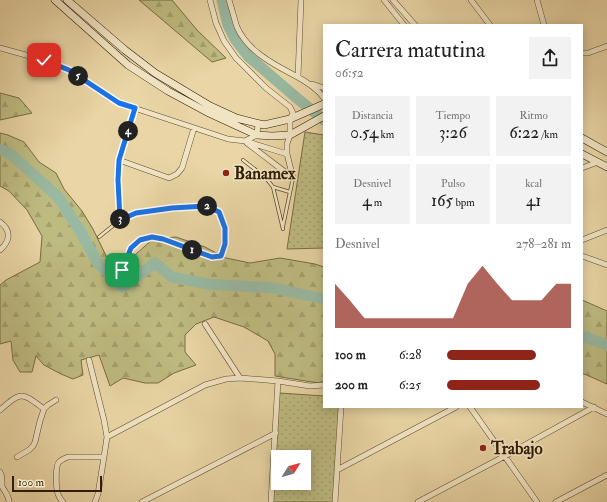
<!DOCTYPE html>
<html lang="es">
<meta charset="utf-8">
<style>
body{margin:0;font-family:"IM FELL Double Pica",serif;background:#f2f2f2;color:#222;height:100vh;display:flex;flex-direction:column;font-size:15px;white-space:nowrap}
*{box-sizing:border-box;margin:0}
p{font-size:13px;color:#767676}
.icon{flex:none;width:22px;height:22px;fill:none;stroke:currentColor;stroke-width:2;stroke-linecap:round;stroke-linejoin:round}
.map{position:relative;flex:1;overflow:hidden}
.sheet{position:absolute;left:323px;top:24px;width:260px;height:384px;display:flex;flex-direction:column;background:#fff;border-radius:0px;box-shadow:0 2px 10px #0003}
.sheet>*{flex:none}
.needle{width:26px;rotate:53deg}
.buttons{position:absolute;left:271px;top:450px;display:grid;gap:8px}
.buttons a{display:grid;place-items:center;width:40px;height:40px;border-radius:0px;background:#fff;box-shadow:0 2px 10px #0003;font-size:20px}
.scale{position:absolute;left:12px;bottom:10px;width:90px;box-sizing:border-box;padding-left:4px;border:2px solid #321e04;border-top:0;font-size:11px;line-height:14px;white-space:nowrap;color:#321e04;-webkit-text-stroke:3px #f1e4c4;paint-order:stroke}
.pin{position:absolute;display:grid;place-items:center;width:34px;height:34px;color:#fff;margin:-17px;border-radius:8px;box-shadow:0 2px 6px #0006}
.km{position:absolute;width:20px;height:20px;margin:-10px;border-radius:50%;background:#222;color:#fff;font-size:11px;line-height:20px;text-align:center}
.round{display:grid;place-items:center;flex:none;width:42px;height:42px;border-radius:0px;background:#f2f2f2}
.summary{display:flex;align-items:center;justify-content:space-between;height:68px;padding:0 12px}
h1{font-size:22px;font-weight:600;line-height:30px}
.figures{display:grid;grid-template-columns:repeat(3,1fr);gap:6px;height:68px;padding:4px 12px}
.figures div{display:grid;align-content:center;border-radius:0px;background:#f2f2f2;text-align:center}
.figures b{font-size:17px;font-weight:600}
.figures small{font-size:11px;font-weight:400}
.figures p{font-size:11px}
.chart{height:112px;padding:8px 12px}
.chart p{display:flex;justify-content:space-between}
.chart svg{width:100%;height:72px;margin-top:4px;fill:#8f2418;opacity:.7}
ul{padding:0 12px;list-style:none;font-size:13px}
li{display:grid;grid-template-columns:64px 48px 1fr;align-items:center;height:30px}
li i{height:10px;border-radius:5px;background:#8f2418}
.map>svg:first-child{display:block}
.forest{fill:url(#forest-firs);stroke:#786c42}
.park{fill:url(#park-dots);stroke:#786c42;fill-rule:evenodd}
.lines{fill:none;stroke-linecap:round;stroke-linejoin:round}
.river{stroke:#99b9a2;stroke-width:11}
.service-casing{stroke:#604c2c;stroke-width:4}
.minor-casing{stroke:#604c2c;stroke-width:6}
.secondary-casing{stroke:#321e04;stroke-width:8}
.service{stroke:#f1e4c4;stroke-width:2.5}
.minor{stroke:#f1e4c4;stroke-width:5}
.secondary{stroke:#f1e4c4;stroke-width:7}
.route-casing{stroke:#fff;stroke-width:8}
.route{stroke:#1a73e8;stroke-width:5}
.poi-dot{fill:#8f2418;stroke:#f1e4c4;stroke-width:1.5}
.labels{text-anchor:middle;stroke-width:3.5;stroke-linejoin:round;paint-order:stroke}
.poi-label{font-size:17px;font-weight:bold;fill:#321e04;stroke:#f1e4c4;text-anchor:start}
</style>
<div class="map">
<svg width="607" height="502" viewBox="0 0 607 502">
<defs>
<pattern id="forest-firs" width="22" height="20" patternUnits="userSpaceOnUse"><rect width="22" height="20" fill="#bebb81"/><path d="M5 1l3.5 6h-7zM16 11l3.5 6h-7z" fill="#a4a06e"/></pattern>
<pattern id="park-dots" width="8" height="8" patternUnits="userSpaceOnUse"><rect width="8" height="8" fill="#bebb81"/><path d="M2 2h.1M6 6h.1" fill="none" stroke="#a4a06e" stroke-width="1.8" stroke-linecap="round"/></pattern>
</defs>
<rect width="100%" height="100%" fill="#e9d5a5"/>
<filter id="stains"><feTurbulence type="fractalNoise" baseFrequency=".005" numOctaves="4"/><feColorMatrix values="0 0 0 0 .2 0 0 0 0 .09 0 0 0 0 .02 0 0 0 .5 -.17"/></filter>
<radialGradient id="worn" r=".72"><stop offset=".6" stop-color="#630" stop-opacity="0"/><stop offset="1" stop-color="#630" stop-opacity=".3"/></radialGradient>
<!-- forest -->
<path class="forest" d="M 139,0 L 172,0 L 197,30 L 226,58 L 212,62 Z
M 0,93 L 19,98 L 32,113 L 0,120 Z
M 0,133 L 8,135 L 24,142 L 39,162 L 56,173 L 64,189 L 82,211 L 93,229 L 114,272 L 125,279 L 135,255 L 153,239 L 176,237 L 205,247 L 226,258 L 250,263 L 280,258 L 315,264 L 324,267 L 324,381 L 318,383 L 275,376 L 275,354 L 268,341 L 244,327 L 214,317 L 196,324 L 185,335 L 185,352 L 196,365 L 174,373 L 158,383 L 145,383 L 123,378 L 110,386 L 99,355 L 81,360 L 83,375 L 73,379 L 61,374 L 44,365 L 36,356 L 32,372 L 20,372 L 13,360 L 11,341 L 0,344 L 0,285 L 6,280 L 40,262 L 42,236 L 27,210 L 9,191 L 0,186 Z
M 582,300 L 607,311 L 607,384 L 582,373 Z"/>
<!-- park -->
<path class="park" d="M 305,132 L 324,135 L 324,248 L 287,249 Z
M 279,393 L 324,396 L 324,407 L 340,407 L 334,502 L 272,502 ZM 278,457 L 304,457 L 304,483 L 278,483 Z"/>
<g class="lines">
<!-- river -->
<path class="river" d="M 222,0 L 228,25 L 235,39 L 249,57 L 298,99 L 324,120
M 0,149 L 12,155 L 59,198 L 80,231 L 99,265 L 123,287 L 155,263 L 172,277 L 208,284 L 274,288 L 324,299
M 582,336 L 607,345"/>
<defs>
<path id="service" d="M 119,160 L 118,180 L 120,220
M 243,160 L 266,178 L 273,187 L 283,229
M 273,187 L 290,192
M 283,226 L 293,178
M 99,237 L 120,220 L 136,213 L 166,208 L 206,206 L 219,212 L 225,228 L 225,244 L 221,256 L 212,257 L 163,239 L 152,237 L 140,240 L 131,248 L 121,270"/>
<path id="minor" d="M 210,0 L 216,23 L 224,41 L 236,58 L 266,88 L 290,107 L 293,113 L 290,119 L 290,135 L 287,144 L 287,154 L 293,178
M 229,0 C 232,9 234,18 237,27 C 247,50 271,63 292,74 C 304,80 316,87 324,98
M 384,0 L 404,25
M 393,0 L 415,25
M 471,0 L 490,25
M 537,0 L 544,25
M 0,48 L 44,60 L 69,70 L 119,103 L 228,139 L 245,141 L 287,154
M 582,53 L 588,53 L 607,46
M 298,77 L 301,0
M 312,84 L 324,88
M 135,108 L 119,160 L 169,178 L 177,174 L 182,168 L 194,128
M 245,141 L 257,135 L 258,124
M 247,143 L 293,178
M 582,168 L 598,162
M 0,222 C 12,231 10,241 0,250
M 582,240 L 607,230
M 582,256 L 607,265
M 205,324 L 240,378
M 89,360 L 104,420 L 107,437 L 104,457 L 98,494 L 95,502
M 582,402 L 607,414
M 470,407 L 537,502
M 44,409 L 48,405 L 56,400
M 0,410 C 22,391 21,392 44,409 L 40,421 L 35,442 L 33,446 L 29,450 L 17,457
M 107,437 L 205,385 L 226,379 L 240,378 L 278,381 L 310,386 L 324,385
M 337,470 L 456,407
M 0,472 C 3,477 2,480 2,486 C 4,492 9,494 9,502
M 63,502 C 61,500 59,497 58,494 C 56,488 55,466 59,462 C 62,459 65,458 68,457 L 104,457
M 142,502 L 276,433
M 271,502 L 278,381
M 335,502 L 341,407
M 418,502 L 505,456 L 594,407
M 556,502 L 607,475"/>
<path id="secondary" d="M 55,0 L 128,65 L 168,91 L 207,112 L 257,135 L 272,136 L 290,135 L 324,116
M 67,0 L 125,50 L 155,73 L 210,106 L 236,118 L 264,125 L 290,119 L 324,104
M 582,138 L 607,152
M 582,154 L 607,167"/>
</defs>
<!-- service casing -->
<use href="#service" class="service-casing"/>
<!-- minor casing -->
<use href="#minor" class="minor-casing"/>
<!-- secondary casing -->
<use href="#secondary" class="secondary-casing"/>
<!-- service -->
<use href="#service" class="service"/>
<!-- minor -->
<use href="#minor" class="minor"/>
<!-- secondary -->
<use href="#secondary" class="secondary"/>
</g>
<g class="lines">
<defs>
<path id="route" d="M 44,60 L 69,70 L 119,103 L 135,108 L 119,160 L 118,180 L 120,220 L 136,213 L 172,208 L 206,206 L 219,212 L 225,228 L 225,244 L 221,256 L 212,257 L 163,239 L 152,237 L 140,240 L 131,248 L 122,270"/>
</defs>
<!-- route casing -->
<use href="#route" class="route-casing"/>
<!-- route -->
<use href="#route" class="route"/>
</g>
<!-- markers -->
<g class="poi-dot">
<circle cx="226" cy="173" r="4"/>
<circle cx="483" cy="448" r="4"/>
</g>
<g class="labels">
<!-- poi labels -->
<g class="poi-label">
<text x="234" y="179">Banamex</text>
<text x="491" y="454">Trabajo</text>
</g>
</g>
<rect width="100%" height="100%" filter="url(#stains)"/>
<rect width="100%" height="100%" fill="url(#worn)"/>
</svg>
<div class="buttons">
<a><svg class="needle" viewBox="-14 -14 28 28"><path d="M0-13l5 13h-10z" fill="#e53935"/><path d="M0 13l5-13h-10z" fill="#767676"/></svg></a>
</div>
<div class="scale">100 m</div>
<div class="pin" style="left:122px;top:270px;background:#1e9e55"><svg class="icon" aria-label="arrive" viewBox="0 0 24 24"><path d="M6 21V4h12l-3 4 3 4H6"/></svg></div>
<div class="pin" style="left:44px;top:60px;background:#d93025"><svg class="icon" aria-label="check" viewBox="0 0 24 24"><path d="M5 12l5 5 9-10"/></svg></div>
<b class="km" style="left:192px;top:250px">1</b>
<b class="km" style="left:207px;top:206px">2</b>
<b class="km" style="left:120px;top:219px">3</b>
<b class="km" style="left:128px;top:131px">4</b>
<b class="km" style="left:78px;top:76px">5</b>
<section class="sheet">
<div class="summary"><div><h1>Carrera matutina</h1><p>06:52</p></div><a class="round"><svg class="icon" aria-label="share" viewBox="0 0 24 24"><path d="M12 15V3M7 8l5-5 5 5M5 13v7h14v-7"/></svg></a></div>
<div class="figures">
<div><p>Distancia</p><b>0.54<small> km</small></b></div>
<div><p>Tiempo</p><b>3:26</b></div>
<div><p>Ritmo</p><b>6:22<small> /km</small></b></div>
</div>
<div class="figures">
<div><p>Desnivel</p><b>4<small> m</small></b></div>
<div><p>Pulso</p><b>165<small> bpm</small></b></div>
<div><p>kcal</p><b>41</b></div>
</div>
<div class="chart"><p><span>Desnivel</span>278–281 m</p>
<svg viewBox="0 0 160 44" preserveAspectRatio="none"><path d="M0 44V17L10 27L20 38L30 38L40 38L50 38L60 38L70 38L80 38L90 17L100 6L110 17L120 27L130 27L140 27L150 17L160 17V44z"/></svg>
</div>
<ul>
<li><b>100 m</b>6:28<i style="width:72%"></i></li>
<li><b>200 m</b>6:25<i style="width:75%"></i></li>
</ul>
</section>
</div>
